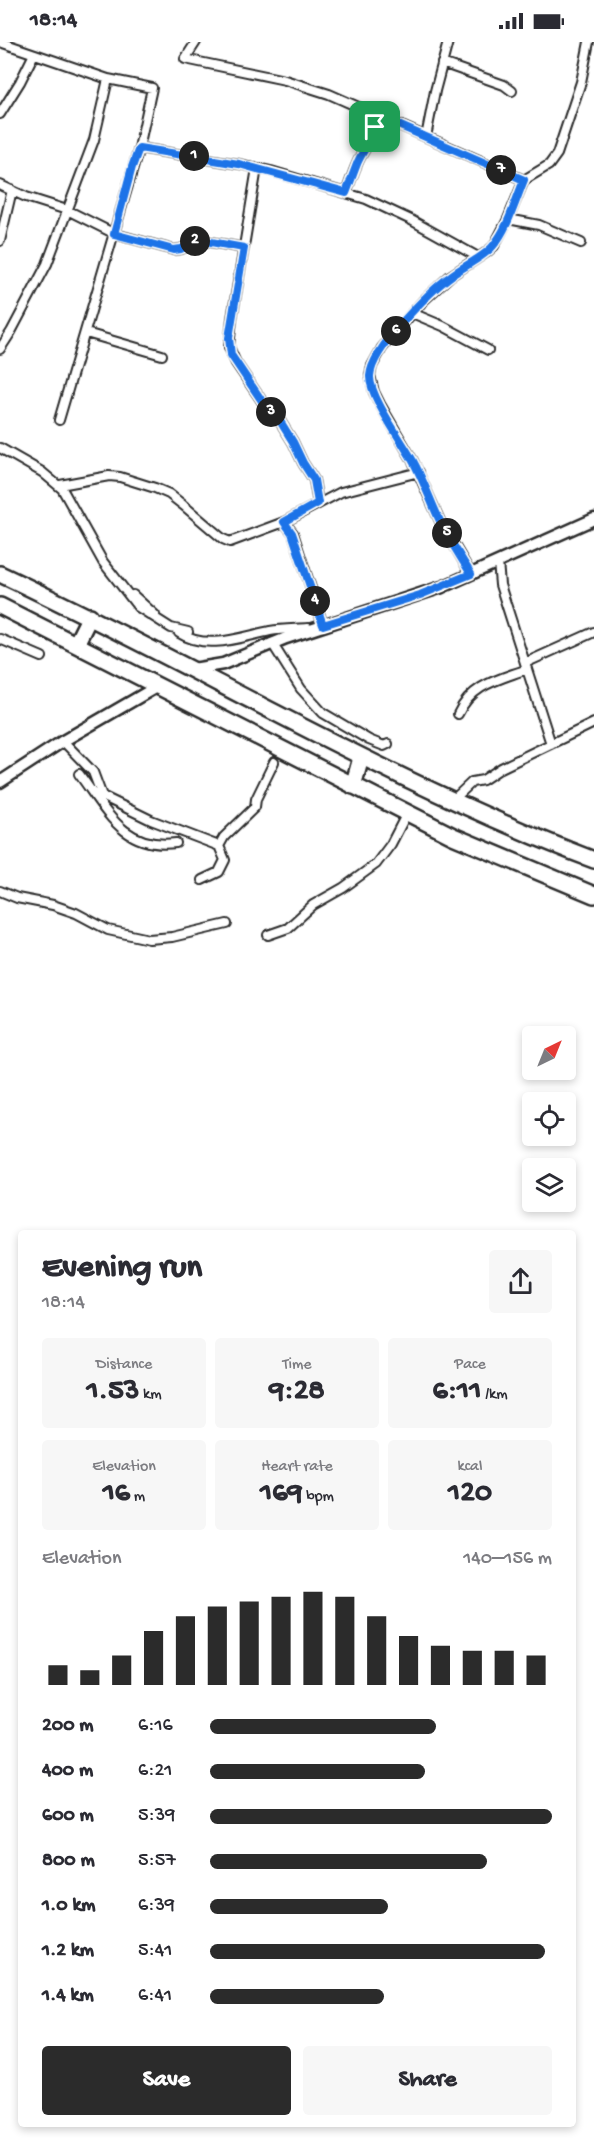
<!DOCTYPE html>
<meta charset="utf-8">
<style>
body{margin:0;font-family:"Gochi Hand",sans-serif;background:#f7f7f7;color:#2b2b33;height:100vh;display:flex;flex-direction:column;font-size:22px;white-space:nowrap}
*{box-sizing:border-box;margin:0}
p{font-size:20px;color:#7c7c81}
.icon{flex:none;width:33px;height:33px;fill:none;stroke:currentColor;stroke-width:2;stroke-linecap:round;stroke-linejoin:round}
.map{position:relative;flex:1;overflow:hidden}
.details{position:absolute;left:18px;top:1188px;width:558px;height:897px;display:flex;flex-direction:column;background:#fff;border-radius:6px;box-shadow:0 3px 9px #0003}
.details>*{flex:none}
.needle{width:39px;rotate:43deg}
.fabs{position:absolute;left:522px;top:984px;display:grid;gap:12px}
.fabs a{display:grid;place-items:center;width:54px;height:54px;border-radius:6px;background:#fff;box-shadow:0 3px 9px #0003;font-size:30px}
.pin{position:absolute;display:grid;place-items:center;width:51px;height:51px;color:#fff;margin:-26px;border-radius:12px;box-shadow:0 3px 9px #0006}
.km{position:absolute;width:30px;height:30px;margin:-15px;border-radius:50%;background:#222;color:#fff;font-size:16px;line-height:30px;text-align:center}
.round{display:grid;place-items:center;flex:none;width:63px;height:63px;border-radius:6px;background:#f7f7f7}
.headline{display:flex;align-items:center;justify-content:space-between;height:102px;padding:0 24px}
h1{font-size:33px;font-weight:700;line-height:45px}
.figures{display:grid;grid-template-columns:repeat(3,1fr);gap:9px;height:102px;padding:6px 24px}
.figures div{display:grid;align-content:center;border-radius:6px;background:#f7f7f7;text-align:center}
.figures b{font-size:30px;font-weight:700}
.figures small{font-size:16px;font-weight:400}
.figures p{font-size:16px}
.chart{height:168px;padding:12px 24px}
.chart p{display:flex;justify-content:space-between}
.chart svg{width:100%;height:108px;margin-top:6px;stroke:#2b2b2b;stroke-width:6}
.primary-button{display:flex;gap:12px;margin-top:auto;padding:12px 24px}
.primary-button a{flex:1;height:69px;border-radius:6px;background:#2b2b2b;color:#fff;font-size:24px;font-weight:700;line-height:69px;text-align:center}
.primary-button a+a{background:#f7f7f7;color:#2b2b33}
ul{padding:0 24px;list-style:none;font-size:20px}
li{display:grid;grid-template-columns:96px 72px 1fr;align-items:center;height:45px}
li i{height:15px;border-radius:8px;background:#2b2b2b}
.status{display:flex;justify-content:space-between;align-items:center;height:42px;padding:0 30px;background:#fff;direction:ltr}
.status svg{height:16px;fill:currentColor}
.map>svg:first-child{display:block}
.lines{fill:none;stroke-linecap:round;stroke-linejoin:round}
.street-casing{stroke:#2b2b2b;stroke-width:12}
.secondary-casing{stroke:#2b2b2b;stroke-width:15}
.highway-casing{stroke:#2b2b2b;stroke-width:20}
.street{stroke:#fff;stroke-width:8}
.secondary{stroke:#fff;stroke-width:10}
.highway{stroke:#fff;stroke-width:15}
.route-casing{stroke:#fff;stroke-width:12}
.route{stroke:#1a73e8;stroke-width:8}
</style>
<div class="status"><b>18:14</b><svg viewBox="0 0 49 12"><path d="M0 12V9h3v3zM5 12V6h3v6zM10 12V3h3v9zM15 12V0h3v12zM26 1h20v11H26zM47 4h2v5h-2z"/></svg></div>
<div class="map">
<svg width="594" height="2104" viewBox="0 0 594 2104">
<rect width="100%" height="100%" fill="#fff"/>
<filter id="ink" filterUnits="userSpaceOnUse"><feTurbulence type="fractalNoise" baseFrequency=".0167" numOctaves="2"/><feDisplacementMap in="SourceGraphic" scale="12" xChannelSelector="R" yChannelSelector="G"/><feConvolveMatrix kernelMatrix="1 2 1 2 8 2 1 2 1" color-interpolation-filters="sRGB"/></filter>
<g filter="url(#ink)">
<g class="lines">
<defs>
<path id="street" d="M 0,0 L 108,37 L 152,46 L 139,106 L 59,378
M 196,0 L 185,17 L 285,38 L 329,52 L 524,138
M 442,21 L 504,43 L 512,49
M 0,72 L 20,40 L 34,12
M 426,95 L 435,49 L 448,0
M 139,106 L 239,122 L 271,129 L 366,157 L 411,178 L 478,215
M 257,126 L 232,277 L 229,305 L 236,321 L 268,368 L 280,379 L 293,400 L 303,421 L 314,438 L 318,461
M 0,143 L 26,155 L 67,168 L 115,192 L 174,208 L 181,207 L 200,198 L 244,206
M 346,151 C 350,141 353,131 357,122 C 365,103 377,95 373,72
M 508,177 L 539,183 L 581,201
M 0,199 L 12,148
M 412,271 L 443,284 L 488,308
M 86,291 L 162,313
M 0,307 L 11,290 L 47,222 L 94,98 L 108,37
M 0,406 L 42,430 L 61,446
M 284,480 L 293,491 L 323,583
M 498,520 L 500,543 L 551,702
M 471,532 L 440,479 L 413,419 L 380,362 L 374,350 L 370,333 L 372,324 L 382,306 L 423,259 L 450,234 L 487,210 L 494,204 L 508,177 L 524,138 L 549,123 L 557,112 L 581,40 L 589,0
M 133,553 L 155,573
M 188,590 L 171,586 L 138,565 L 103,520 L 60,443 L 109,434 L 120,435 L 155,446 L 169,452 L 183,463 L 223,497 L 230,500 L 284,480 L 341,450 L 419,430
M 179,591 C 207,609 241,595 270,589 C 283,587 296,587 308,586
M 0,597 L 42,615
M 272,601 L 301,647 L 323,671 L 369,698 L 384,704 L 388,702
M 525,621 L 594,590
M 458,672 C 472,642 498,638 527,627
M 63,699 L 93,730 L 102,754 L 151,778 L 219,804 L 225,818 L 219,830 L 202,838
M 79,732 C 106,768 123,808 176,801
M 453,758 L 472,740 L 483,738 L 501,726 L 594,681
M 219,804 L 224,795 L 255,765 L 256,757 L 274,720
M 0,849 L 17,856 L 53,863 L 76,871 L 108,888 L 149,897 L 172,895 L 227,882
M 268,893 L 288,886 L 313,863 L 343,846 L 376,822 L 391,802 L 407,771"/>
<path id="secondary" d="M 193,627 L 223,622 L 286,596 L 442,545 L 594,477
M 0,740 L 63,699 L 158,644"/>
<path id="highway" d="M 0,532 C 199,625 388,740 594,818
M 0,564 L 453,794 L 594,853
M 76,602 L 90,574
M 353,744 L 361,716"/>
</defs>
<!-- street casing -->
<use href="#street" class="street-casing"/>
<!-- secondary casing -->
<use href="#secondary" class="secondary-casing"/>
<!-- highway casing -->
<use href="#highway" class="highway-casing"/>
<!-- street -->
<use href="#street" class="street"/>
<!-- secondary -->
<use href="#secondary" class="secondary"/>
<!-- highway -->
<use href="#highway" class="highway"/>
</g>
</g>
<g class="lines" filter="url(#ink)">
<defs>
<path id="route" d="M 373,72 L 524,138 C 515,160 508,186 493,204 C 484,215 464,224 452,233 C 430,249 372,306 370,334 C 369,354 402,399 413,419 C 423,437 430,458 439,477 C 448,496 460,514 471,532 L 420,553 L 323,583 L 292,491 L 284,480 L 318,461 L 314,438 L 303,421 L 293,400 L 280,379 L 268,368 L 231,313 L 229,296 L 244,206 L 200,198 L 181,207 L 174,208 L 114,192 L 132,125 L 139,106 L 239,122 L 346,151 C 350,141 353,132 357,122 C 365,103 377,95 373,72 Z"/>
</defs>
<!-- route casing -->
<use href="#route" class="route-casing"/>
<!-- route -->
<use href="#route" class="route"/>
</g>
</svg>
<div class="fabs">
<a><svg class="needle" viewBox="-14 -14 28 28"><path d="M0-13l5 13h-10z" fill="#e53935"/><path d="M0 13l5-13h-10z" fill="#7c7c81"/></svg></a>
<a><svg class="icon" aria-label="locate" viewBox="0 0 24 24"><circle cx="12" cy="12" r="6"/><path d="M12 2v4M12 18v4M2 12h4M18 12h4"/></svg></a>
<a><svg class="icon" aria-label="layers" viewBox="0 0 24 24"><path d="M12 4l9 5-9 5-9-5zM3 14l9 5 9-5"/></svg></a>
</div>
<div class="pin" style="left:375px;top:85px;background:#1e9e55"><svg class="icon" aria-label="arrive" viewBox="0 0 24 24"><path d="M6 21V4h12l-3 4 3 4H6"/></svg></div>
<b class="km" style="left:194px;top:114px">1</b>
<b class="km" style="left:195px;top:199px">2</b>
<b class="km" style="left:271px;top:370px">3</b>
<b class="km" style="left:315px;top:559px">4</b>
<b class="km" style="left:447px;top:491px">5</b>
<b class="km" style="left:396px;top:289px">6</b>
<b class="km" style="left:501px;top:128px">7</b>
<section class="details">
<div class="headline"><div><h1>Evening run</h1><p>18:14</p></div><a class="round"><svg class="icon" aria-label="share" viewBox="0 0 24 24"><path d="M12 15V3M7 8l5-5 5 5M5 13v7h14v-7"/></svg></a></div>
<div class="figures">
<div><p>Distance</p><b>1.53<small> km</small></b></div>
<div><p>Time</p><b>9:28</b></div>
<div><p>Pace</p><b>6:11<small> /km</small></b></div>
</div>
<div class="figures">
<div><p>Elevation</p><b>16<small> m</small></b></div>
<div><p>Heart rate</p><b>169<small> bpm</small></b></div>
<div><p>kcal</p><b>120</b></div>
</div>
<div class="chart"><p><span>Elevation</span>140–156 m</p>
<svg viewBox="0 0 160 44" preserveAspectRatio="none"><path d="M5 44V36M15 44V38M25 44V32M35 44V22M45 44V16M55 44V12M65 44V10M75 44V8M85 44V6M95 44V8M105 44V16M115 44V24M125 44V28M135 44V30M145 44V30M155 44V32"/></svg>
</div>
<ul>
<li><b>200 m</b>6:16<i style="width:66%"></i></li>
<li><b>400 m</b>6:21<i style="width:63%"></i></li>
<li><b>600 m</b>5:39<i style="width:100%"></i></li>
<li><b>800 m</b>5:57<i style="width:81%"></i></li>
<li><b>1.0 km</b>6:39<i style="width:52%"></i></li>
<li><b>1.2 km</b>5:41<i style="width:98%"></i></li>
<li><b>1.4 km</b>6:41<i style="width:51%"></i></li>
</ul>
<div class="primary-button"><a>Save</a><a>Share</a></div>
</section>
</div>
